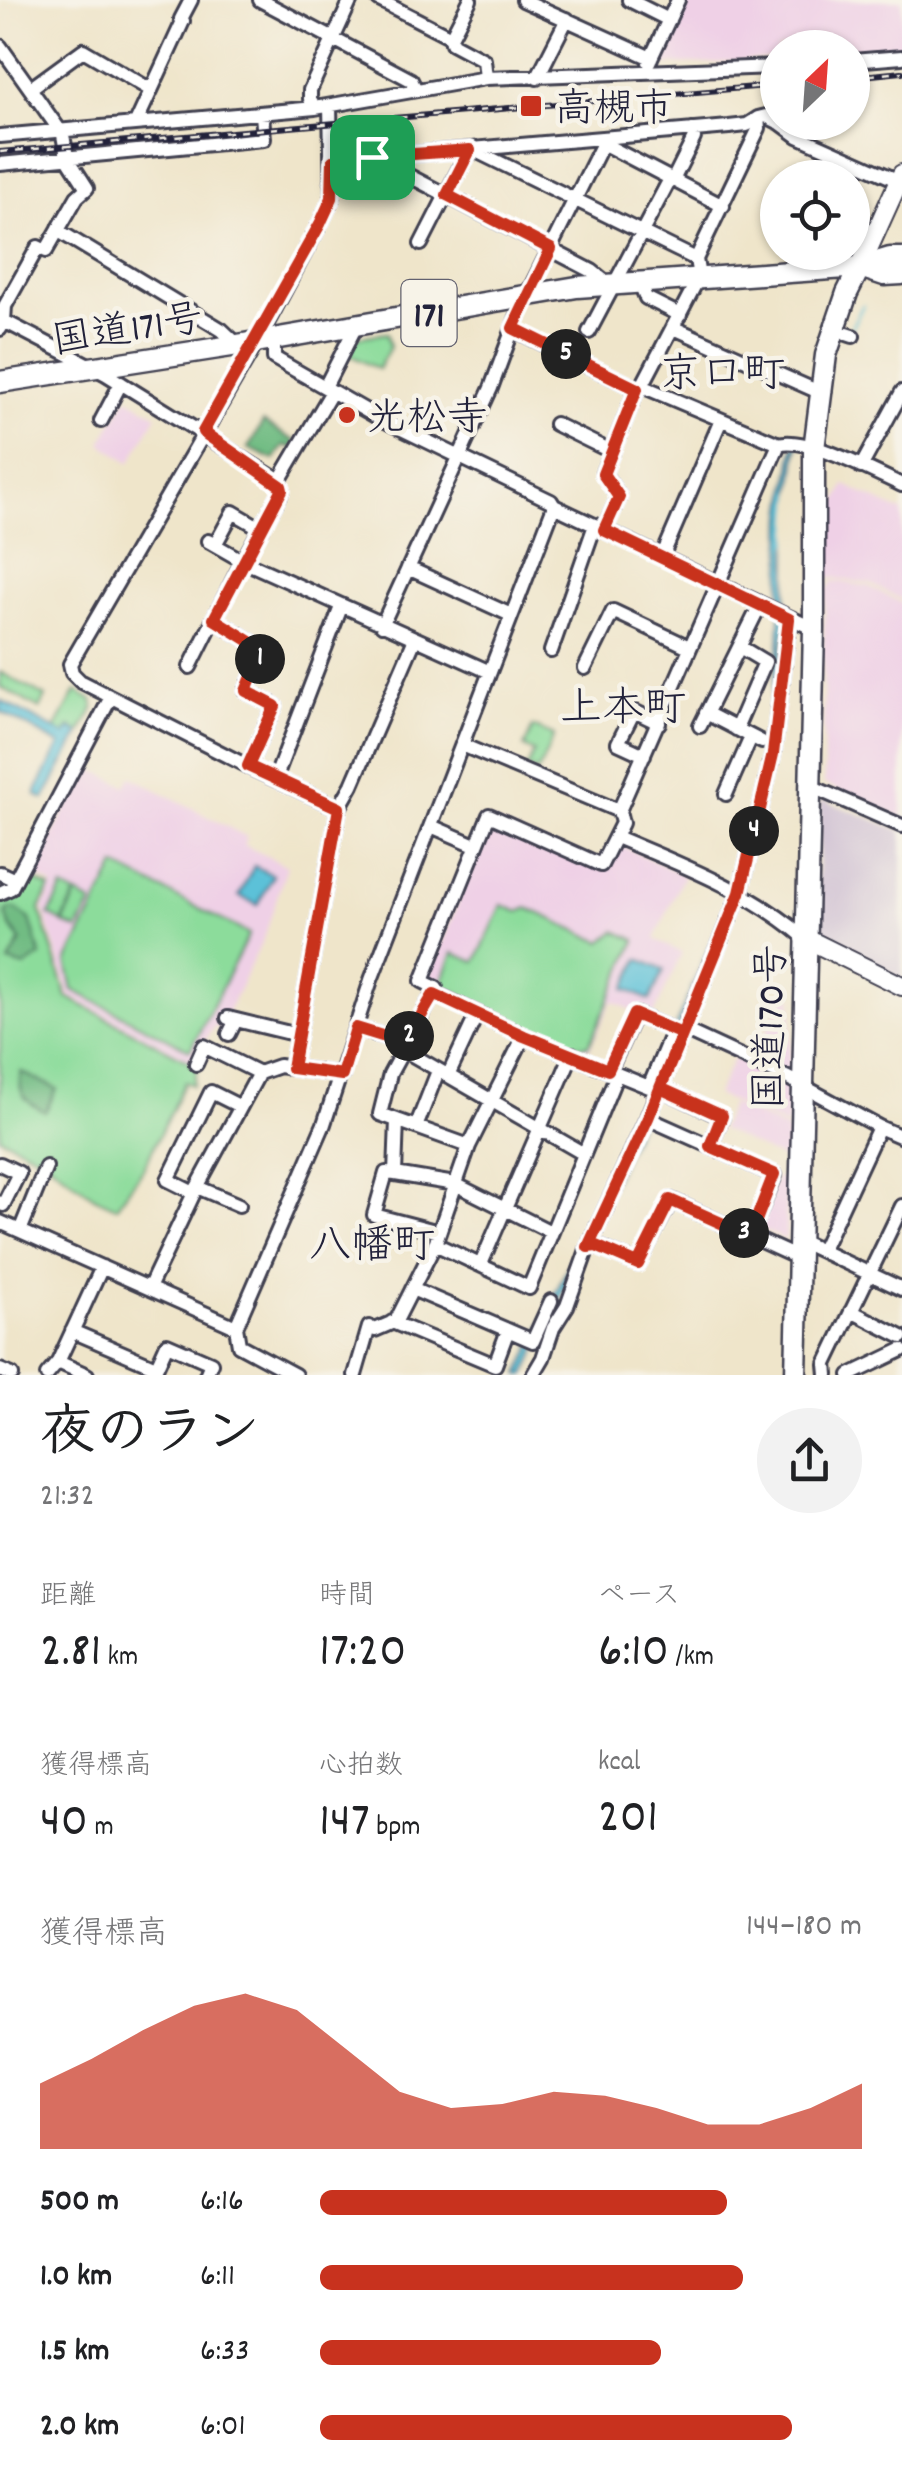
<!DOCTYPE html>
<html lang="ja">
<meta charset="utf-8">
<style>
body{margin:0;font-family:Dekko,"Klee One",sans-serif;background:#f2f2f2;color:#202124;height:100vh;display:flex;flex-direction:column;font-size:38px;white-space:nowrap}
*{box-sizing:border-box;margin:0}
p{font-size:32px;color:#757577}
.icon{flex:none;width:55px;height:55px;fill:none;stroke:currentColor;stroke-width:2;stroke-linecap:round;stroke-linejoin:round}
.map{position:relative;height:1375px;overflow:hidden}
.details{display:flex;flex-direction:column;background:#fff;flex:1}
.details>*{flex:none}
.needle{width:65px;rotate:25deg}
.controls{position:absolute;left:760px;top:30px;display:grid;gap:20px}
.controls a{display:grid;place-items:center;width:110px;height:110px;border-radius:50%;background:#fff;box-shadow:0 2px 8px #0004;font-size:50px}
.pin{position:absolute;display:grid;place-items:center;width:85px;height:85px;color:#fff;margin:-42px;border-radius:20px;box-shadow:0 5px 15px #0006}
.km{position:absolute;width:50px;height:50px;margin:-25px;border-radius:50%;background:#222;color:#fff;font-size:28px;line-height:50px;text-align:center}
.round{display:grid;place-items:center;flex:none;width:105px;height:105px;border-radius:52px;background:#f2f2f2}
.headline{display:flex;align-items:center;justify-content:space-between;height:170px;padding:0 40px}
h1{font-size:55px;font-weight:600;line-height:75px}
.figures{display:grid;grid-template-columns:repeat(3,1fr);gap:15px;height:170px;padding:10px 40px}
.figures div{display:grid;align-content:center}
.figures b{font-size:50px;font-weight:600}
.figures small{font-size:28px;font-weight:400}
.figures p{font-size:28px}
.chart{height:280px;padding:20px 40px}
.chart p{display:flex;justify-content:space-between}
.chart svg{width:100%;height:180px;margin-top:10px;fill:#c8321e;opacity:.7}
ul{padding:0 40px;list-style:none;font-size:32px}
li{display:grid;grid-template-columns:160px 120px 1fr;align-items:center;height:75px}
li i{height:25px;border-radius:12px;background:#c8321e}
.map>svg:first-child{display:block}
.built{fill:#efd0e6}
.industrial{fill:#cdbed2}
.green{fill:#8cdc9b;stroke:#577f6b;stroke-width:2.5}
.forest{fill:#71bc83;stroke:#4a6f5f;stroke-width:2.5}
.water{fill:#5bc1d8;stroke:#3e728a;stroke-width:2.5}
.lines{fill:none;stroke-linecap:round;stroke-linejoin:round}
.stream{stroke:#5bc1d8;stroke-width:2.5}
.minor-casing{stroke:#413f50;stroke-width:18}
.major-casing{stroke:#413f50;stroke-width:22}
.highway-casing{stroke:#413f50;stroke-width:25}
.minor{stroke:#fff;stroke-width:12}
.major{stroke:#fff;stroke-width:18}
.highway{stroke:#fff;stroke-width:20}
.rail-casing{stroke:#22223b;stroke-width:6}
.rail{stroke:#f7f3e8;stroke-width:2.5;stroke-dasharray:8;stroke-linecap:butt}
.route-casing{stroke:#fff;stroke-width:20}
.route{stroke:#c8321e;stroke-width:12}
.poi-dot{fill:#c8321e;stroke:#f7f3e8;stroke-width:4}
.labels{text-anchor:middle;stroke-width:9;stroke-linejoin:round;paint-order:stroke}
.shield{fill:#f7f3e8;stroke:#62616f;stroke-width:2.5}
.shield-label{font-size:38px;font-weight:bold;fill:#22223b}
.poi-label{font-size:40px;fill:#22223b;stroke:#f7f3e8;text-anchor:start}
.street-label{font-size:40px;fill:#22223b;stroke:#f7f3e8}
.neighbourhood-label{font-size:42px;fill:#22223b;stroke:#f7f3e8}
</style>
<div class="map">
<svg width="902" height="1375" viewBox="0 0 902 1375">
<rect width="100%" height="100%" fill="#f7f3e8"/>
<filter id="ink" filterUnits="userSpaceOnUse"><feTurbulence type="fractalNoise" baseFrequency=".01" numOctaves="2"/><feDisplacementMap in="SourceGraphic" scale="20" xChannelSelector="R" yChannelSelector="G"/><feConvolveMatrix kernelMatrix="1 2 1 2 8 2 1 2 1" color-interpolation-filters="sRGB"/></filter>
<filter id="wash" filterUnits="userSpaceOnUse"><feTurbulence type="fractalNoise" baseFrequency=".0048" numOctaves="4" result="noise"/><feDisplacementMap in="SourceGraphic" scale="40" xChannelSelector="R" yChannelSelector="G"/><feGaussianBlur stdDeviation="2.25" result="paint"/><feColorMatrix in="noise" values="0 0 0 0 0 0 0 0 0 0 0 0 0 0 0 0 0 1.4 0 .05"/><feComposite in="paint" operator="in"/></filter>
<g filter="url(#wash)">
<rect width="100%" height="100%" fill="#efe5ca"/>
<!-- built -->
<path class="built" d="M 684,0 L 902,0 L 902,47 L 853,51 L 852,48 L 778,48 L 777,58 L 707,64 L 653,65 Z
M 824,151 L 847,162 L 840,177 L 811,178 Z
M 127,397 L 157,415 L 130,463 L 101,443 Z
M 845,485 L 902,512 L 902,600 L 870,584 L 826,577 L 828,520 Z
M 833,581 L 868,586 L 902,603 L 902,818 L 824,784 L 823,650 L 826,592 Z
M 88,767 L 126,786 L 131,776 L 247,837 L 244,845 L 287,866 L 265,935 L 220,1028 L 214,1026 L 192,1061 L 69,996 L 43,908 L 53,885 L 32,874 Z
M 491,820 L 602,869 L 616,843 L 684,875 L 655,939 L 682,953 L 652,1019 L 612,1001 L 589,1050 L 578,1052 L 527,1032 L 440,990 L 428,978 Z
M 784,994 L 793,997 L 789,1076 L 758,1062 L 766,1044 L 762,1041 Z
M 734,1057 L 789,1082 L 788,1127 L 716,1095 Z
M 731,1104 L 788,1130 L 786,1161 L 720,1129 Z
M 776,1178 L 786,1179 L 786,1240 L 754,1226 Z"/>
<!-- industrial -->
<path class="industrial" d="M 821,799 L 902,831 L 902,980 L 821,942 L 815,928 Z"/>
<!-- green -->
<path class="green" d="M 387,333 L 390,347 L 378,369 L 346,353 L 353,338 Z
M 0,672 L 46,697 L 40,709 L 0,687 Z
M 76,691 L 92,700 L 94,708 L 80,733 L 70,727 L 65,735 L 55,729 Z
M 533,727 L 554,736 L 538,772 L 527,768 L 534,752 L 524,747 Z
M 116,866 L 249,934 L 190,1050 L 73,990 L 67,962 Z
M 27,876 L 50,888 L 40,909 L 67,997 L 198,1066 L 193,1085 L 185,1082 L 142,1171 L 116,1207 L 94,1197 L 47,1161 L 0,1137 L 0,898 L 16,897 Z
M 63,888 L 76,895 L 62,922 L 49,915 Z
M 77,895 L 92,903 L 78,930 L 63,923 Z
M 502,905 L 519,912 L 528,908 L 602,942 L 616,931 L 636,940 L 589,1045 C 562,1053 469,999 441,984 L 453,953 L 476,962 Z"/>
<!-- forest -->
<path class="forest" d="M 263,422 L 296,442 L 292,448 L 284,445 L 274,460 L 248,448 Z
M 16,909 L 30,919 L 41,956 L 25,967 L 9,962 L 21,940 L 10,926 L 6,914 L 9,909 Z
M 21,1072 L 57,1089 L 45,1112 C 26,1102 17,1095 21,1072 Z"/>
<!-- water -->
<path class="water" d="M 796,435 L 799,436 L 789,514 L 786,620 L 773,724 L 741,885 L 640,1121 L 536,1352 L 525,1375 L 519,1375 L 670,1039 L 735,886 L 763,758 L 779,646 L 784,514 Z
M 0,700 L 65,735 L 70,728 L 80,733 L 44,799 L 36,795 L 36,791 L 60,745 L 0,711 Z
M 254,866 L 273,875 L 258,905 L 239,896 Z
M 639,959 L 664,970 L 650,1000 L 625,989 Z"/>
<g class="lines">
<!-- stream -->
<path class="stream" d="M 851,328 L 863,305
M 788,543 L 791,492"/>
</g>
</g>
<g filter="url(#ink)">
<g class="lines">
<defs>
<path id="minor" d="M 260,0 L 411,80 L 416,90
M 379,0 L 451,37 L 452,43 L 484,60 L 486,78
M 523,0 L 651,58
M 629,0 L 669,20
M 181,19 L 191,0
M 451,37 L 470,0
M 0,46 L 63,135 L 67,157 L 87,188 L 77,197 L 46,251 L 38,247 L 5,306 L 4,321 L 0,329
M 852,61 L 902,57
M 649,62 L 678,0
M 537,78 L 567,19
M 31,88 L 83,50 L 151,90
M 330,106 L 332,198 L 320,224 L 257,342 L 70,664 L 72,673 L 80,681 L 253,769 L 339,808
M 315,108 L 310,99 L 310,90 L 351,0
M 778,122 L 766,116 L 758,118 L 759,128 L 696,259 L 699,277 L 642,386 L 779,444 C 804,435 876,473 902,485
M 779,122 L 798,136 L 899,181
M 136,123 L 183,21
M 0,136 L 315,108 L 486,78 L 778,67
M 604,144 L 673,180 L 694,138 L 692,130
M 474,150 L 696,259
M 373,157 L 592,271 L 608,284
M 333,161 L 729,127 L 747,125 L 758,118
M 0,164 L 264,139 L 262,114
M 673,180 L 723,206
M 59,228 L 62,233 L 222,330 L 238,345
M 421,244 L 469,150
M 639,281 L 646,298 L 680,315
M 4,321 L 106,374 L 279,481
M 674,328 L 819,392
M 513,329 L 637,389
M 589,332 L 670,179
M 847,334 L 853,336
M 274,339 L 274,358 L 377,417 L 551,501 L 554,506 L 814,629
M 325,387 L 357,324
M 331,393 L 279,481 L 282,491 L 243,561 L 490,672
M 101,421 L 121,383
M 555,424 L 612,452
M 861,467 L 902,392
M 604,529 L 619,497 L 603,473 L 637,389 L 642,386
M 215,545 L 233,512 L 262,529
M 662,557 L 721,420
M 408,568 L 511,615
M 214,619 L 259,647 L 260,658 L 246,691 L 275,706 L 248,766
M 382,625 L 491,388 L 521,307 L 605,139
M 551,651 L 595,525
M 190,667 L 243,561 L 208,541
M 585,668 L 613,611 L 689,647
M 706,713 L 762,742
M 700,726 L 760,605
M 736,729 L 765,662 L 740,647
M 462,745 L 619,811
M 644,755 L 618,743 L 634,711 L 659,723
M 275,779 L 341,607
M 808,785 L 902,826
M 726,794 L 751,737
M 431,826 L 475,845
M 616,837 C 682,865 749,890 805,938
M 0,873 L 15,880
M 0,893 L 11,888 L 111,697
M 434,993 L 390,1074 L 380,1114 L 469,1146
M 228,1018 L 298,1035
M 356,1028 L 405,1043
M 684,1030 L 788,1078 L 879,1127
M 229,1034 L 236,1020
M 524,1036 L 469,1146 L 435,1244 L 529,1288 L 617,1074 L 524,1036 L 434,993 L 436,988 L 422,981 L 489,815 L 601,865 L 622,823 L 619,811 L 779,444
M 402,1049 L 584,1154
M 196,1064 L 204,1046 L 259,1073
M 292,1068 L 339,808 L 352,785 L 415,639
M 609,1071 L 635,1014 L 682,1034
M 617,1074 L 649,1087 L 673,1030
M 448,1076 L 477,1014
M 660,1088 L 722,1117 L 710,1146
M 647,1118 L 775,1175 L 750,1235
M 397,1120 L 395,1174 L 455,1184 L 551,1232
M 416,1127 L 438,1071
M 0,1164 L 19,1173 L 3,1205 L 0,1203
M 395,1174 L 386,1173 L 374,1215 L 439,1232
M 197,1187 L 239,1205
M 194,1193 L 168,1180 L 211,1092 L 239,1106
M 0,1222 L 236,1327 L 239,1345 L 295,1375
M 20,1231 L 46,1167
M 798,1240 L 902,1289
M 588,1247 L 647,1118 L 740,893 L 773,754 L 789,619
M 822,1250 L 879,1127 L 902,1137
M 481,1264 L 572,1054
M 149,1288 L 194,1193 L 259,1073 L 279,1066 L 342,1075
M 412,1289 L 533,1341 L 551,1301
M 851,1311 L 902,1337
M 392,1322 L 495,1365 L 508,1330
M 236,1327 L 324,1124 L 371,980 L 554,506
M 72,1331 L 156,1367
M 58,1362 L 87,1375
M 0,1370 L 12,1375
M 47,1375 L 58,1362 L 102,1267
M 153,1375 L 167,1344 L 211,1363 L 206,1375
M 355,1375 L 369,1327 L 375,1330 L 396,1321 L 435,1244
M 533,1375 L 543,1358 L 553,1328 L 567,1306 L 588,1247 L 595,1245 L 638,1264 L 671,1200 L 798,1258
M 827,1375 L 826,1364 L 902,1206
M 850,1375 L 902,1350"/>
<path id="major" d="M 860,267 L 902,174
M 805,938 L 902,986"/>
<path id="highway" d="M 860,267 L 884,275 L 902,274
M 0,382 L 238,345 L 577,287 L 860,267 L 890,258 L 902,258
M 796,1375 L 814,629 L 814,449 L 826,355 L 847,293 L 860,267"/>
</defs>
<!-- minor casing -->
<use href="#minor" class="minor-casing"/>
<!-- major casing -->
<use href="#major" class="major-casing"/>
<!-- highway casing -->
<use href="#highway" class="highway-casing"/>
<!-- minor -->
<use href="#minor" class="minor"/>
<!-- major -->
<use href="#major" class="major"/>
<!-- highway -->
<use href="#highway" class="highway"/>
<defs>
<path id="rail" d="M 852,77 L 902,72
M 0,152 L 778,85"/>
</defs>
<!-- rail casing -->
<use href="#rail" class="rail-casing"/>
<!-- rail -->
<use href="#rail" class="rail"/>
</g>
</g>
<g class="lines" filter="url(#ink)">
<defs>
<path id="route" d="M 372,157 L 333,161 L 332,198 L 320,224 L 203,432 L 281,486 L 282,490 L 214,619 L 259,647 L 261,655 L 246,691 L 275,706 L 248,766 L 339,808 L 292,1068 L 342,1075 L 356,1028 L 405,1043 L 434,994 L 524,1036 L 608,1070 L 634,1014 L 682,1034 L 660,1088 L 722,1116 L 710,1146 L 774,1174 L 750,1236 L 670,1200 L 638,1264 L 596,1246 L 588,1247 L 648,1118 L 740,893 L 773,754 L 789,619 L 604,530 L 619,497 L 603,474 L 637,389 L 513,328 L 551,249 L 447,195 L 470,150 L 372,157"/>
</defs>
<!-- route casing -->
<use href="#route" class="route-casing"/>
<!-- route -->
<use href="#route" class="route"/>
</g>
<!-- markers -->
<g class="poi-dot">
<rect x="519" y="94" width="24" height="24" rx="5"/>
<circle cx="347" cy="415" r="10"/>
</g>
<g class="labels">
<!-- shield labels -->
<rect class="shield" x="401.5" y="280" width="55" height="66" rx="8"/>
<g class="shield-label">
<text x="429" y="326">171</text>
</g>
<!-- poi labels -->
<g class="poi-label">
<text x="554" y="120">高槻市</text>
<text x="367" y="429">光松寺</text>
</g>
<!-- street labels -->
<g class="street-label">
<text transform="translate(127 327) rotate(-9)" y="14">国道171号</text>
<text transform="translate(768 1027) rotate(-89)" y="14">国道170号</text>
</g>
<!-- neighbourhood labels -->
<g class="neighbourhood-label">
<text x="722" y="386">京口町</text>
<text x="623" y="720">上本町</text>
<text x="372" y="1257">八幡町</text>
</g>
</g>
</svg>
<div class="controls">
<a><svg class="needle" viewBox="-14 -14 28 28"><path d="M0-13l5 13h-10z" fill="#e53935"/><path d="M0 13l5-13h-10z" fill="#757577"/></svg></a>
<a><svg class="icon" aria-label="locate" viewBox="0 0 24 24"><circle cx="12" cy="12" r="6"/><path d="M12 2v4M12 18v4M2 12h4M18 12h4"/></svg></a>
</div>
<div class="pin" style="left:372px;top:157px;background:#1e9e55"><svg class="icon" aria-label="arrive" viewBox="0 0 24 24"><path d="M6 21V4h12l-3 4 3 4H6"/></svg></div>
<b class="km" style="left:260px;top:659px">1</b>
<b class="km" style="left:409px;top:1036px">2</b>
<b class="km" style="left:744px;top:1233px">3</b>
<b class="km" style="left:754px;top:831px">4</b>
<b class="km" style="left:566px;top:354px">5</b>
</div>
<section class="details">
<div class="headline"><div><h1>夜のラン</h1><p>21:32</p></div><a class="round"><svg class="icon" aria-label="share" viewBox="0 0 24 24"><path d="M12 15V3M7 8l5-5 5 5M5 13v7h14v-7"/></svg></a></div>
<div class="figures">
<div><p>距離</p><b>2.81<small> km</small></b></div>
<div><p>時間</p><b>17:20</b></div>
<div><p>ペース</p><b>6:10<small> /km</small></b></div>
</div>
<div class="figures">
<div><p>獲得標高</p><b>40<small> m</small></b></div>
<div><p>心拍数</p><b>147<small> bpm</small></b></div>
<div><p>kcal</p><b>201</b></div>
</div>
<div class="chart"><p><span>獲得標高</span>144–180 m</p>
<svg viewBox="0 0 160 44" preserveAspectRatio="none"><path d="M0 44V28L10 22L20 15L30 9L40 6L50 10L60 20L70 30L80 34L90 33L100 30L110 31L120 34L130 38L140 38L150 34L160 28V44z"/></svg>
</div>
<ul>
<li><b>500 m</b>6:16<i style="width:75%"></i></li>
<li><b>1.0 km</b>6:11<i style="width:78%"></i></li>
<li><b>1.5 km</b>6:33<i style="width:63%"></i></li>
<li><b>2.0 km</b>6:01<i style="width:87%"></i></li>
</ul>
</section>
